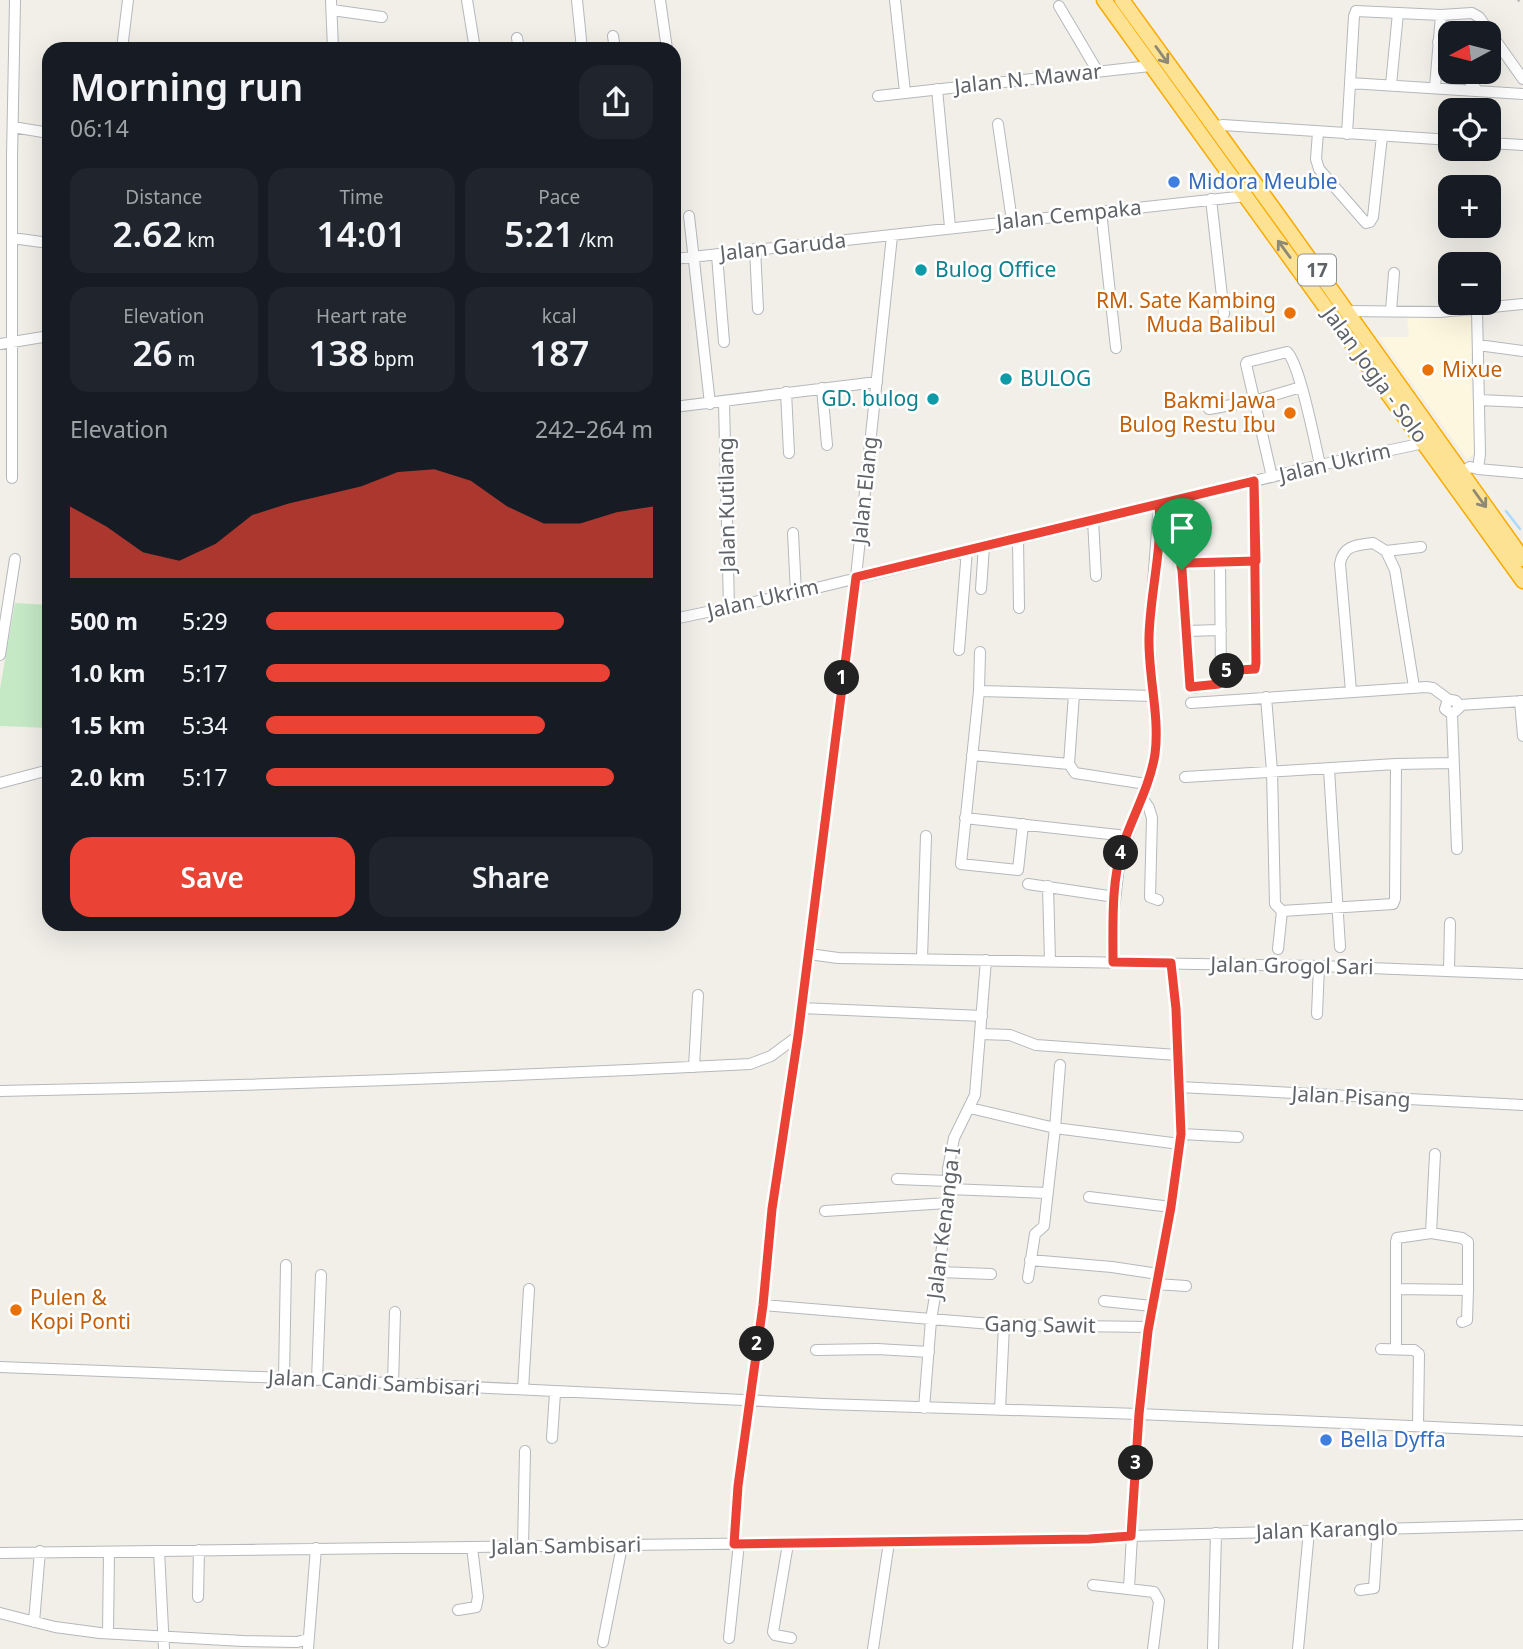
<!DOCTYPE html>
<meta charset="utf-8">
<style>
body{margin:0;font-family:"Noto Sans",sans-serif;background:#20242c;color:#f1f3f6;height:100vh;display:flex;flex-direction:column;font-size:26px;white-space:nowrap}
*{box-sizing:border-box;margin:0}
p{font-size:23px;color:#9ea1a6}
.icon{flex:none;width:38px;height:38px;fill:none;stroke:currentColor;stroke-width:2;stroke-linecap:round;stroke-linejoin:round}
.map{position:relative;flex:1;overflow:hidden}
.panel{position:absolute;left:42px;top:42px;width:639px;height:889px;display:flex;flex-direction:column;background:#171b24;border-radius:21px;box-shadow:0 7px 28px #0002}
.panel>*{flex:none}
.needle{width:46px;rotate:263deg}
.buttons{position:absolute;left:1438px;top:21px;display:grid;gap:14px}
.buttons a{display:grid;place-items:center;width:63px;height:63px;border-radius:14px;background:#171b24;box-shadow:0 7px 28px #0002;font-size:35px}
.pin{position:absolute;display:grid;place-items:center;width:60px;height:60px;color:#fff;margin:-72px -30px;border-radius:50% 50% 50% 0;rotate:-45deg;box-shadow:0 0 7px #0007}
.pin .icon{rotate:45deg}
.km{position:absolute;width:35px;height:35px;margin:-18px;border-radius:50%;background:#222;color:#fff;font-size:19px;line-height:35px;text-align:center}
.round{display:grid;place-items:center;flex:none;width:74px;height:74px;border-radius:21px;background:#20242c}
.overview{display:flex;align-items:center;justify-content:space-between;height:119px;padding:0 28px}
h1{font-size:38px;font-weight:600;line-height:52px}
.metrics{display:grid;grid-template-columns:repeat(3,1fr);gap:10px;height:119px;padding:7px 28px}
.metrics div{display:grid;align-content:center;border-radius:18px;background:#20242c;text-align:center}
.metrics b{font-size:35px;font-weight:600}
.metrics small{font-size:19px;font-weight:400}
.metrics p{font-size:19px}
.chart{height:196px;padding:14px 28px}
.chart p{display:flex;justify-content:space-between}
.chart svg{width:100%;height:126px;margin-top:7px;fill:#ea4335;opacity:.7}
.button{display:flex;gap:14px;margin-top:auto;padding:14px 28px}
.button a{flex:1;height:80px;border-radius:21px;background:#ea4335;color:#fff;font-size:28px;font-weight:600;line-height:80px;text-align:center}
.button a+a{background:#20242c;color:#f1f3f6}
ul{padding:0 28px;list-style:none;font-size:23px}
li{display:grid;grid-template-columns:112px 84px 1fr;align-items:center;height:52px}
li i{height:18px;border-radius:9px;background:#ea4335}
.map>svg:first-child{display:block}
.commercial{fill:#fef7e0}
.green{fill:#c5e8c5}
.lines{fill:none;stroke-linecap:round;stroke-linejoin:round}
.stream{stroke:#aadaff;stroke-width:2.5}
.minor-casing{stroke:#b5b8bc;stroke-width:12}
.highway-casing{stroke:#f9ab00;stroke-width:17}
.minor{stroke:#fff;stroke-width:10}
.highway{stroke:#fde293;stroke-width:14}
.rail{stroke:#b6b7b8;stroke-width:2.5;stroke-dasharray:2 9;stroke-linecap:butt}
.oneway{stroke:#8e8975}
.route-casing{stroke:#fff;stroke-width:14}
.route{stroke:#ea4335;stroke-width:9}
.shop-dot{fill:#3f7fe0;stroke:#fff;stroke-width:2.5}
.culture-dot{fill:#0f9aa8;stroke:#fff;stroke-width:2.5}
.food-dot{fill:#e8710a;stroke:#fff;stroke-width:2.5}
.labels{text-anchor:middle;stroke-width:5;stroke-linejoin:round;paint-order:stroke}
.shield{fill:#fff;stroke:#8f9295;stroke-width:2}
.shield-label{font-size:19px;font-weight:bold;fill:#5f6368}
.street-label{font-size:21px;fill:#5f6368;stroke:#fff}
.shop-label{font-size:21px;fill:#366cbe;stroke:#fff;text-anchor:start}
.culture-label{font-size:21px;fill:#0d838f;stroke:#fff;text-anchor:start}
.food-label{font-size:21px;fill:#c56008;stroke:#fff;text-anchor:end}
</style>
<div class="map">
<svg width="1523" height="1649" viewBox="0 0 1523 1649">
<rect width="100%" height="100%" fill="#f1efe8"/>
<!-- commercial -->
<path class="commercial" d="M 1407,316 L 1473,317 L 1475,326 L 1470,367 L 1477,452 L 1467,459 L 1379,337 L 1409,337 Z"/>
<!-- green -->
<path class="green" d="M 15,603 L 49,605 L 49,728 L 0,726 L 0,689 Z"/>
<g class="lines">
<!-- stream -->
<path class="stream" d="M 1506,511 L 1520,529"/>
<defs>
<path id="minor" d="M 331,0 L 333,49
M 467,0 L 475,49
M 577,0 L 582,49
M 660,0 L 667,49
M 895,0 L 905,92
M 1059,6 L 1098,72
M 332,10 L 382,17
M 613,36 L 615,49
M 517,38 L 519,49
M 1438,42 L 1451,58
M 122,49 L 128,0
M 1462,72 L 1477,90
M 1350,83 L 1523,94
M 1391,85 L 1398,13
M 1435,87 L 1441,15
M 674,89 L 674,101
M 937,89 L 950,227
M 878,96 L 1150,66
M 998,124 L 1012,221
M 13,127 L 49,133
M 1214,127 L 1223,125 L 1451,140
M 1318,132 L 1316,159 L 1319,169 L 1366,223 L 1370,222 L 1373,217 L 1382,136
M 1347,134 L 1354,16 L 1356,11 L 1441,15 L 1472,13 L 1479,17 L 1523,79
M 1489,143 L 1523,145
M 1211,199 L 1224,314
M 1101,211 L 1116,348
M 689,216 L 710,404
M 12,238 L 49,243
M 755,249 L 758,309
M 717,255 L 724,342
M 674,259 L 1246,196
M 1345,311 L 1440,312 L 1523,304
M 1391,311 L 1394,273
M 0,344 L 49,336
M 1478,345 L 1523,351
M 822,388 L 827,445
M 786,392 L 789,453
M 1479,400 L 1523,402
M 724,403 L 729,607
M 674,407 L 877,382
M 1209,409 L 1254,401 L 1301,387
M 1478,469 L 1523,473
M 1461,473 L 1470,467 L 1478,469 L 1480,454 L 1477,310
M 1272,477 L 1246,364 L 1247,362 L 1287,352 C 1300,364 1315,443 1320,465
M 12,478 L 12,157 L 15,0
M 1093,520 L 1096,576
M 793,533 L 796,593
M 1018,538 L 1019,608
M 1386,551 L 1421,547
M 1220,563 L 1221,681 L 1216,685 L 1192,688 L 1189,683 L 1181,566 L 1187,563 L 1256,561
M 981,589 L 984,546
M 674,619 L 796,593 L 1320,465 L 1424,443
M 1186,631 L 1221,630
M 959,650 L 967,550
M 980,652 L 979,691 L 961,864 L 1018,870 L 1023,824
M 0,655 L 15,559
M 1222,671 L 1254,670 L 1256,667 L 1254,481
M 979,691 L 1153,696
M 1351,691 L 1340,564 C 1343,545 1357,545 1373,543 L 1386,551 L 1395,570 L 1414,687
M 1266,697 L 1272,771 L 1275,904 L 1282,911 L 1278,949
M 1520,701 L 1523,736
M 1191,703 L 1426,687 L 1433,688 L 1449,700
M 1459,705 L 1523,701
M 1452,714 L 1445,709 L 1447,702 L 1451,700 L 1456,701 L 1459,708 L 1452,714 L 1457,849
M 972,755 L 1069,764 L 1074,694
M 1069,764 L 1075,773 L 1146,784
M 1329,769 L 1340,947
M 1185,777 L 1396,764 L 1453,763
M 0,783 L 49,770
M 1142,797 L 1149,808 L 1152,818 L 1150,897 L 1158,900
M 965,818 L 1127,836
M 1028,884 L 1115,897
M 1048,886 L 1050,961
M 1282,911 L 1393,904 L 1395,899 L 1396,764
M 809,954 L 838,958 L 1319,966 L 1523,974
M 922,958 L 926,836
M 1113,962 L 1114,909 L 1120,857 L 1151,772 L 1155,753 L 1156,733 L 1149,637 L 1159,504
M 1449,970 L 1450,923
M 801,1008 L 982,1016
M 1317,1014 L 1319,966
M 981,1034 L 1010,1035 L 1036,1045 L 1177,1055
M 1060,1065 L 1055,1128 L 1180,1144
M 694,1067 L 698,995
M 1179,1087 L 1523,1105
M 0,1091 C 250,1086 500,1077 750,1064 L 771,1056 L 798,1036
M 970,1108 L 1055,1128 L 1044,1226 L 1035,1234 L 1028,1278
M 1181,1134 L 1238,1137
M 897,1179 L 948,1181
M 949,1189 L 1047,1193
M 1089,1197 L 1171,1207
M 825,1211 L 947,1203
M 1431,1233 L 1462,1238 L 1468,1242 L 1468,1290
M 1030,1260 L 1112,1267 L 1158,1274
M 939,1272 L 991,1274
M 1156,1284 L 1186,1286
M 1396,1289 L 1468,1290 L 1467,1320 L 1462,1322
M 1104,1301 L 1152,1306
M 763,1305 L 1003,1325 L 1149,1327
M 1396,1348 L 1396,1242 L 1397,1238 L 1431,1233 L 1435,1154
M 1381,1349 L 1414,1350 L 1419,1354 L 1418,1426
M 816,1350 L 877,1349 L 929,1352
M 0,1367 L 284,1378 L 824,1404 L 1139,1414 L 1523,1431
M 284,1378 L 286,1265
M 317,1380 L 321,1275
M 393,1384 L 395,1312
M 523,1389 L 529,1289
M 924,1408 L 931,1320 L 939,1272 L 949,1189 L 948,1169 L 954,1138 L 975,1095 L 986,960
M 1000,1410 L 1004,1325
M 552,1438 L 555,1393
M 734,1543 L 738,1486 L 763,1305 L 772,1209 L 798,1036 L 856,577 L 892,236
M 788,1544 L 773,1632 L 775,1635 L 791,1638
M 523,1547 L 525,1451
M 159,1551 L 164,1649
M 0,1553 L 1089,1539 L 1131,1536 L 1523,1525
M 1093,1585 L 1154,1592 L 1159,1601 L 1153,1649
M 1129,1588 L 1139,1414 L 1148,1331 L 1171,1207 L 1181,1134 L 1176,1009 L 1171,963
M 1360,1590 L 1374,1588 L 1378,1528
M 198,1597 L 199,1550
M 458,1610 L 476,1607 L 478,1597 L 472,1547
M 0,1613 L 55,1627 L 100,1633 L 243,1641 L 297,1642 L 308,1639
M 34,1622 L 40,1551
M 108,1633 L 109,1552
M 729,1638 L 739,1543
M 603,1642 L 622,1546
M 308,1649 L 316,1548
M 873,1649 L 889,1542
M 1213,1649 L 1216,1533
M 1298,1649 L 1309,1531"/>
<path id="highway" d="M 1104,0 L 1523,581
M 1122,0 L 1283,222 L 1523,559"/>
</defs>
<!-- minor casing -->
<use href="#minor" class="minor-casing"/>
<!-- highway casing -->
<use href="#highway" class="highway-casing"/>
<!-- minor -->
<use href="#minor" class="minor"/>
<!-- highway -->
<use href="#highway" class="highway"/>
<!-- rail -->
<path class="rail" d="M 1518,0 L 1523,6"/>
</g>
<!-- one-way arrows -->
<defs><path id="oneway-shaft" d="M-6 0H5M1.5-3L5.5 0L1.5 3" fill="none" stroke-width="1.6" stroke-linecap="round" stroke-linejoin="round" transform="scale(1.75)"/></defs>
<g class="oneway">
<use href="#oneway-shaft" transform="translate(1162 55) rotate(54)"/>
<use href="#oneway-shaft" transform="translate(1284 249) rotate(-126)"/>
<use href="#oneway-shaft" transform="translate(1480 499) rotate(54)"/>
</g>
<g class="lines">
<defs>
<path id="route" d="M 1182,570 L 1181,566 L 1187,563 L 1256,561 L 1254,481 L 856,577 L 798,1036 L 772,1209 L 763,1305 L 738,1486 L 734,1544 L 1089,1539 L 1131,1536 L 1139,1414 L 1148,1331 L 1171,1207 L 1181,1134 L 1176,1009 L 1171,963 L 1113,962 C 1113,924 1111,881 1123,845 C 1133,815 1150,786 1155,754 C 1160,716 1148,676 1149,637 C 1150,593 1163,548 1159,504 L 1254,481 L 1254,490 L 1256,663 L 1255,669 L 1222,671 L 1219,684 L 1190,687 L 1182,570"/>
</defs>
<!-- route casing -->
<use href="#route" class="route-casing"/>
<!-- route -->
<use href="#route" class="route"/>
</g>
<!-- markers -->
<g class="shop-dot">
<circle cx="1174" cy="182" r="7"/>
<circle cx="1326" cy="1440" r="7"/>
</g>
<g class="culture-dot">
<circle cx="921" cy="270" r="7"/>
<circle cx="1006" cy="379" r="7"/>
<circle cx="933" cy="399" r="7"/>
</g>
<g class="food-dot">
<circle cx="1290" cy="313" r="7"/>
<circle cx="1428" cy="370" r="7"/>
<circle cx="1290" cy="413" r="7"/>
<circle cx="16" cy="1310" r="7"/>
</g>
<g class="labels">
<!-- shield labels -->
<rect class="shield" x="1298" y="254.5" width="38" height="31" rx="5"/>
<g class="shield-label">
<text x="1317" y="277">17</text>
</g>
<!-- street labels -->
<g class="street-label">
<text transform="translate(1028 79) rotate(-6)" y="7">Jalan N. Mawar</text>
<text transform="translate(1069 215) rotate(-6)" y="7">Jalan Cempaka</text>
<text transform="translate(783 247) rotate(-6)" y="7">Jalan Garuda</text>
<text transform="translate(1375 375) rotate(54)" y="7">Jalan Jogja - Solo</text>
<text transform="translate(1335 463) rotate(-13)" y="7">Jalan Ukrim</text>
<text transform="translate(865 490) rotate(-84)" y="7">Jalan Elang</text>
<text transform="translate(727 505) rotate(-91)" y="7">Jalan Kutilang</text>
<text transform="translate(763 599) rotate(-13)" y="7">Jalan Ukrim</text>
<text transform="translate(1292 966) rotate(1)" y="7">Jalan Grogol Sari</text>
<text transform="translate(1351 1097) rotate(3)" y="7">Jalan Pisang</text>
<text transform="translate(944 1223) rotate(-83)" y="7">Jalan Kenanga I</text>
<text transform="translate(1040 1325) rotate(1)" y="7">Gang Sawit</text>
<text transform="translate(374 1383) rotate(3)" y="7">Jalan Candi Sambisari</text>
<text transform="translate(1327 1530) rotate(-2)" y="7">Jalan Karanglo</text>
<text transform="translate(566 1546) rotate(-1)" y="7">Jalan Sambisari</text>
</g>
<!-- shop labels -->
<g class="shop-label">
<text x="1188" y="189">Midora Meuble</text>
<text x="1340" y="1447">Bella Dyffa</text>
</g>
<!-- culture labels -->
<g class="culture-label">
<text x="935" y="277">Bulog Office</text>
<text x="1020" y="386">BULOG</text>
<text x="919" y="406" text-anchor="end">GD. bulog</text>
</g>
<!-- food labels -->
<g class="food-label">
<text x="1276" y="308">RM. Sate Kambing<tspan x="1276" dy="24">Muda Balibul</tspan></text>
<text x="1442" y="377" text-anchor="start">Mixue</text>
<text x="1276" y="408">Bakmi Jawa<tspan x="1276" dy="24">Bulog Restu Ibu</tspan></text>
<text x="30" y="1305" text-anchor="start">Pulen &amp;<tspan x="30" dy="24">Kopi Ponti</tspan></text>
</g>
</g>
</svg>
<div class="buttons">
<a><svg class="needle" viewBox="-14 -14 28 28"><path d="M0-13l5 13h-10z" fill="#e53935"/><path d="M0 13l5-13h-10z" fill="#9ea1a6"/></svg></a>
<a><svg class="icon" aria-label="locate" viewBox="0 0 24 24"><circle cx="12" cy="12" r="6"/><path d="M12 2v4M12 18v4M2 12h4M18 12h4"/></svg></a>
<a>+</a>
<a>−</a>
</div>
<div class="pin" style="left:1182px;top:570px;background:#1e9e55"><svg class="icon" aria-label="arrive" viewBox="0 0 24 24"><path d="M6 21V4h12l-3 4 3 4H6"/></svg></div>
<b class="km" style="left:842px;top:678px">1</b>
<b class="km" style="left:757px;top:1344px">2</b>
<b class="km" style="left:1136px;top:1463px">3</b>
<b class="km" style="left:1121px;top:853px">4</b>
<b class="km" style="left:1227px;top:671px">5</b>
<section class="panel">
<div class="overview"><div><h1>Morning run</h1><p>06:14</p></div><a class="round"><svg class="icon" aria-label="share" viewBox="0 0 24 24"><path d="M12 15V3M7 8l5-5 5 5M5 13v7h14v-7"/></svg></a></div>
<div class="metrics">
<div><p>Distance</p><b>2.62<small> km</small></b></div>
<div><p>Time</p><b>14:01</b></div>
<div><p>Pace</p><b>5:21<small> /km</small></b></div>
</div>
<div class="metrics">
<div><p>Elevation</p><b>26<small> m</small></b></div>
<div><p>Heart rate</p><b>138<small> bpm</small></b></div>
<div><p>kcal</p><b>187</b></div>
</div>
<div class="chart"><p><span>Elevation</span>242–264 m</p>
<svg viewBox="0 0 160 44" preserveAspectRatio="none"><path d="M0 44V19L10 26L20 35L30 38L40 32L50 22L60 18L70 15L80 12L90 7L100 6L110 10L120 19L130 25L140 25L150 21L160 19V44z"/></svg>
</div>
<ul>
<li><b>500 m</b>5:29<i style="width:77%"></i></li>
<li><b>1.0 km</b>5:17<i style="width:89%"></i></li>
<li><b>1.5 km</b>5:34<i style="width:72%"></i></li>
<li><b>2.0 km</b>5:17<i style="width:90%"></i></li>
</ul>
<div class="button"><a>Save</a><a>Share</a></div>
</section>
</div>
